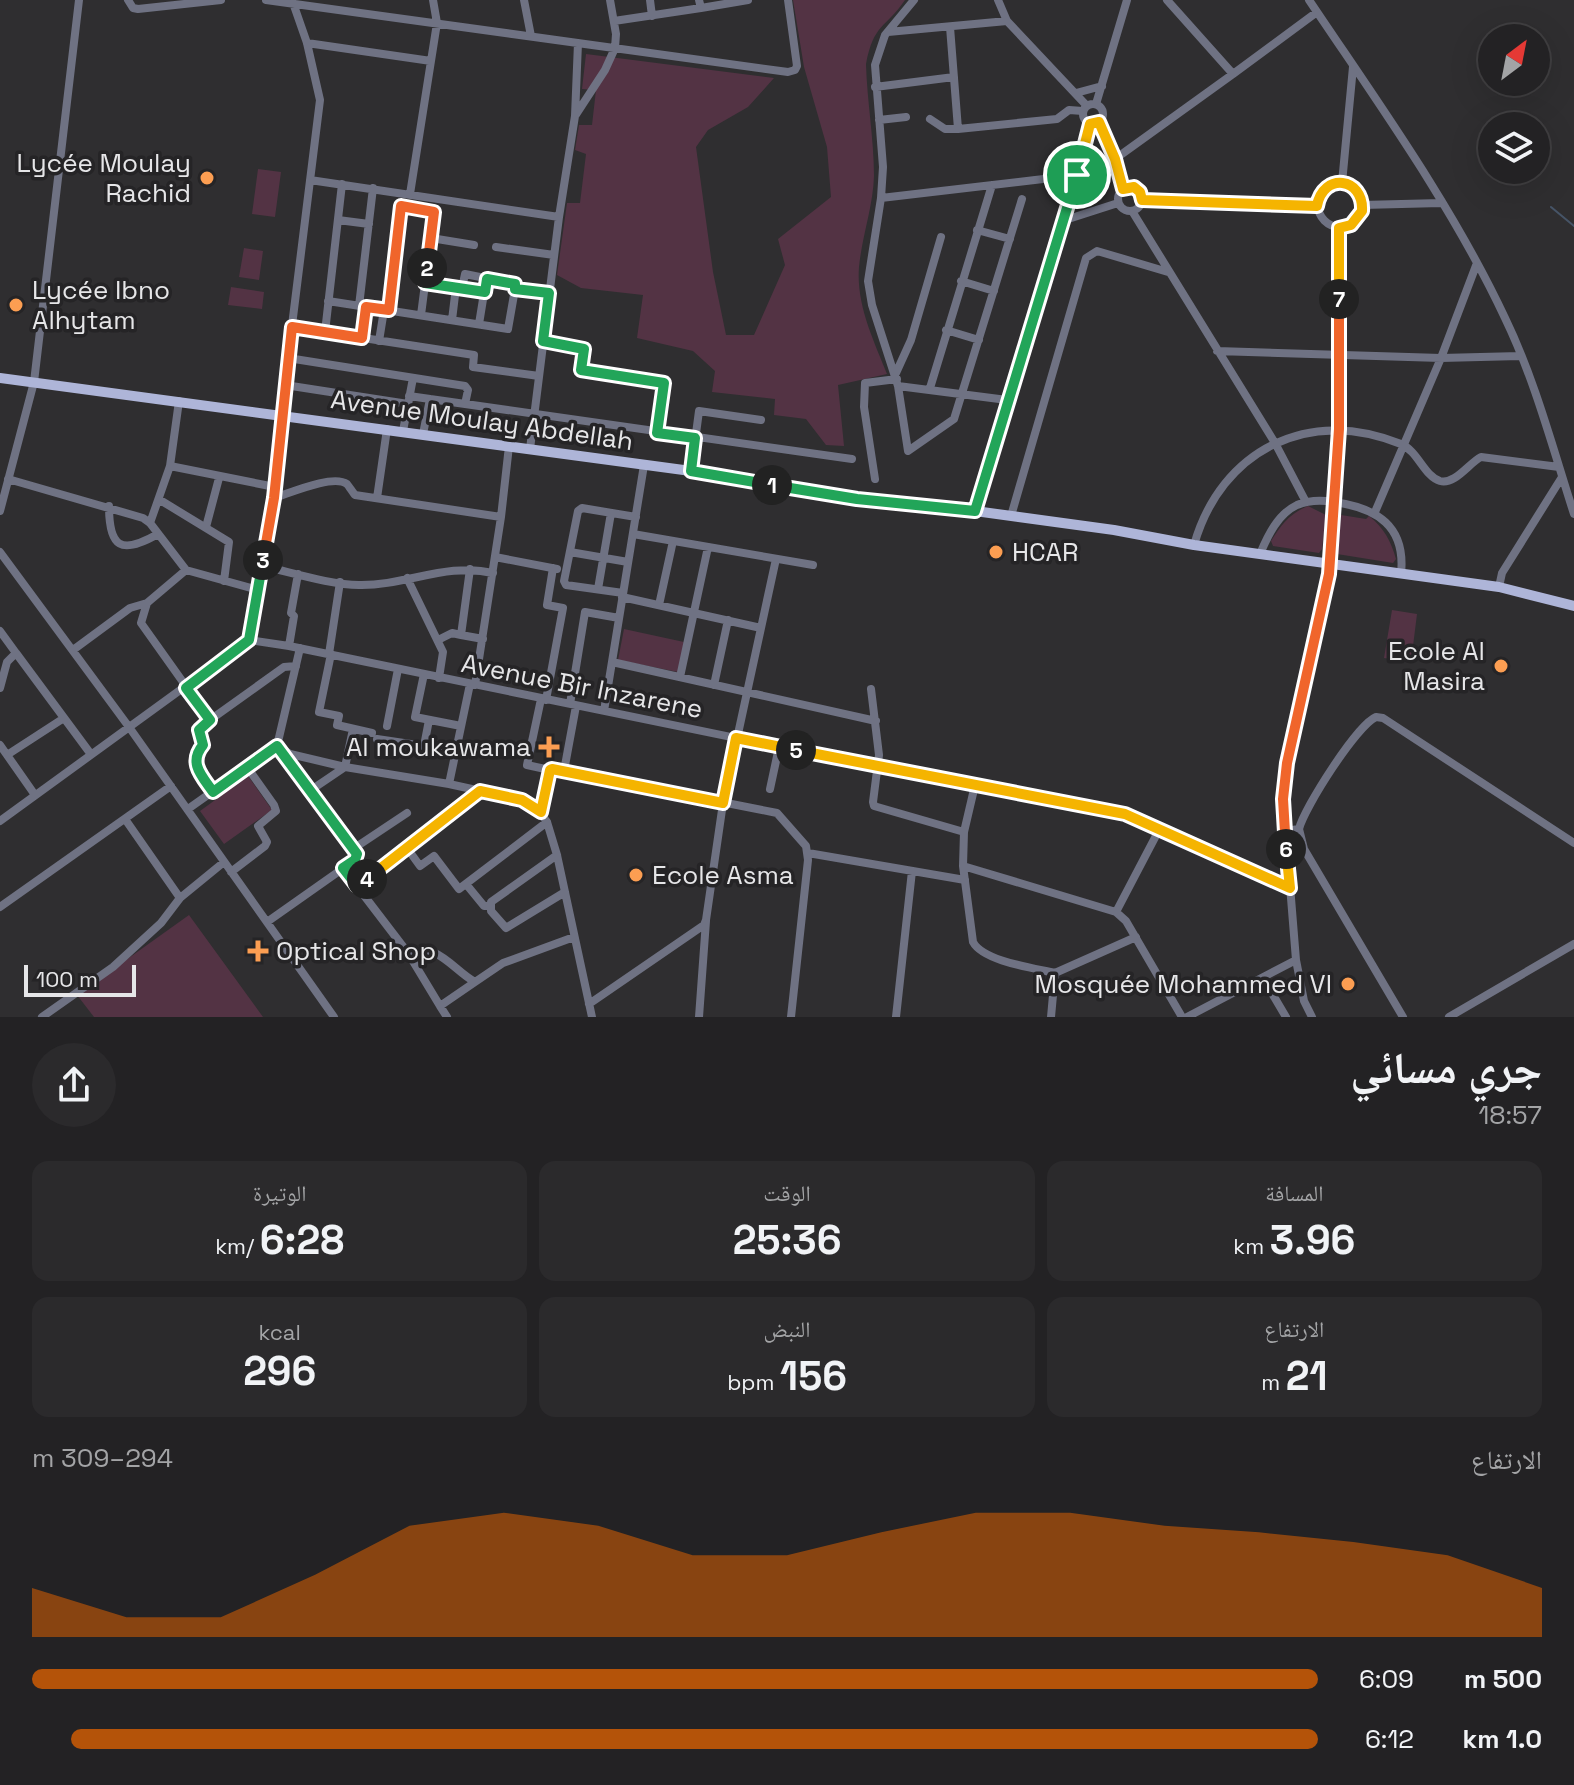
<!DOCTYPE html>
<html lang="ar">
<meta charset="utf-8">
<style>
body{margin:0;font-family:"Space Grotesk","Noto Naskh Arabic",sans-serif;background:#2b2a2c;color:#f1f3f6;direction:rtl;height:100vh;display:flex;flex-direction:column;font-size:30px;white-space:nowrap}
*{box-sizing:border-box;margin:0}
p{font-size:26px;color:#a3a4a6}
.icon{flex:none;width:44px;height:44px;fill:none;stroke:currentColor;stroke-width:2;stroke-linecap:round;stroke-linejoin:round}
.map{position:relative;height:1017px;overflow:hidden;direction:ltr}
.sheet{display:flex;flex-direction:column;background:#232224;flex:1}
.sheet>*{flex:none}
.needle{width:52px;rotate:32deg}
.controls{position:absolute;left:1478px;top:24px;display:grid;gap:16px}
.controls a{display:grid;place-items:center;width:72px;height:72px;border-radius:50%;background:#232224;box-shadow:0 8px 32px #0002,0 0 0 2px #403f41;font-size:40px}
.scale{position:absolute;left:24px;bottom:20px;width:112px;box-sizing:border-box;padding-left:8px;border:4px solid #e6e6e8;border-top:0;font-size:22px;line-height:28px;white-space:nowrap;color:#e6e6e8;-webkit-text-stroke:6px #252426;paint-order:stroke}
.pin{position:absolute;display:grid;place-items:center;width:68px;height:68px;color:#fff;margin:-34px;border:4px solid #fff;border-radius:50%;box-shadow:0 2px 8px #0007}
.km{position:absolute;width:40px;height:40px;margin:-20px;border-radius:50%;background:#222;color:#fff;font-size:22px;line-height:40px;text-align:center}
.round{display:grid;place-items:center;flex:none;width:84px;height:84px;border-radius:42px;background:#2b2a2c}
.overview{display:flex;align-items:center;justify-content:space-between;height:136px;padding:0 32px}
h1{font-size:44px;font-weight:800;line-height:60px}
.stats{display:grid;grid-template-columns:repeat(3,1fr);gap:12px;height:136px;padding:8px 32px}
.stats div{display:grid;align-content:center;border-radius:16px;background:#2b2a2c;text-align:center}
.stats b{font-size:40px;font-weight:800}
.stats small{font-size:22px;font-weight:400}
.stats p{font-size:22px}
.chart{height:224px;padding:16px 32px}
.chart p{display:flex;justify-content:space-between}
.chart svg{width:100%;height:144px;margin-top:8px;fill:#b45309;opacity:.7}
ul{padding:0 32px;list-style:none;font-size:26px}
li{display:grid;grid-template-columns:128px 96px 1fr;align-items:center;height:60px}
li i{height:20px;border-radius:10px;background:#b45309}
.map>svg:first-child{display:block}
.green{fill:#533344}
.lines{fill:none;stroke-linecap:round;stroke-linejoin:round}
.stream{stroke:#465467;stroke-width:2}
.minor{stroke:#6f7283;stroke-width:8}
.major{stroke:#aeb5d8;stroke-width:10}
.split-1-casing{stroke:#fff;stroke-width:16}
.split-2-casing{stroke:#fff;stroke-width:16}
.split-3-casing{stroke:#fff;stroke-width:16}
.split-4-casing{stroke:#fff;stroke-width:16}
.split-5-casing{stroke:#fff;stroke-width:16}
.split-6-casing{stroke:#fff;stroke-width:16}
.split-7-casing{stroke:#fff;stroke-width:16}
.split-8-casing{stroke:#fff;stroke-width:16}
.split-1{stroke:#22a559;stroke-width:10}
.split-2{stroke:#22a559;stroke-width:10}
.split-3{stroke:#f0652b;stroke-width:10}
.split-4{stroke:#22a559;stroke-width:10}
.split-5{stroke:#f5b400;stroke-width:10}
.split-6{stroke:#f5b400;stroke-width:10}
.split-7{stroke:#f0652b;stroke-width:10}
.split-8{stroke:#f5b400;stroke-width:10}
.poi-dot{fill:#fc9e52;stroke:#252426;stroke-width:3}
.labels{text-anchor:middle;stroke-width:7;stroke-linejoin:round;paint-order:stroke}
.poi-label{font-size:26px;fill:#e6e6e8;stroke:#252426;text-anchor:end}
.street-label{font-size:26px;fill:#e6e6e8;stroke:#252426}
</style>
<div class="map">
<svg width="1574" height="1017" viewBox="0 0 1574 1017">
<rect width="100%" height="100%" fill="#2f2e30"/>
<!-- green -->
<path class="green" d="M 793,0 L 905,0 C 885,29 874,23 866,64 C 867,101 874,139 874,176 C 873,207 862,236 859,267 C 856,305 874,341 887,374 L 838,385 L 844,446 L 826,445 L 806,419 L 774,415 L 775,399 L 712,392 L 715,371 L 693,351 L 637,338 L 643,295 L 581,288 L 557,275 L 567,203 L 580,203 L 586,154 L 575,150 L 579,125 L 592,125 L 596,90 L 582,89 L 586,54 L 774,78 L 748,107 L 708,130 L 696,147 L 713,272 L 726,335 L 754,335 L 785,265 L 778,239 L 831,197 L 827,147 L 804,67 Z
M 258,169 L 281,172 L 275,217 L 252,214 Z
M 244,248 L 263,251 L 259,280 L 239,277 Z
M 231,287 L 264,292 L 262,309 L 228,305 Z
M 1308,506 L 1326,515 L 1322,549 L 1319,553 L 1273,546 L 1271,541 C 1281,525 1290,513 1308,506 Z
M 1341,515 L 1366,519 L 1369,516 C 1384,528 1391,541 1396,559 L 1393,563 L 1337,554 Z
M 1392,610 L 1417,614 L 1411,662 L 1384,658 Z
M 624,629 L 684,642 L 678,672 L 618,660 Z
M 248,776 L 272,810 L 224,844 L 200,811 Z
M 189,915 L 263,1017 L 94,1017 L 77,995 Z"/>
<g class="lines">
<!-- stream -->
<path class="stream" d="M 1551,207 L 1574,226"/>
<!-- minor -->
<path class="minor" d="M 128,0 L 133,8 L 138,9 L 221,0
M 266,0 L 788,72 L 795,70 L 797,66 L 788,0
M 524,0 L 531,36
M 650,0 L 652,16
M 914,0 L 885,35 L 875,65 L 883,167 L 881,198 L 868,281 L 872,305 L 898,386 L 1007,400
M 998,0 L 1007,21 L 1087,106
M 1167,0 L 1233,74 L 1317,12
M 1309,0 C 1378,103 1452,205 1505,318 C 1535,380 1553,449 1574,514
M 701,8 L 748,0
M 614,21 L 701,8 L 699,0
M 950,27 L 958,129
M 888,32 L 1007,21
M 307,43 L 431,61
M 875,87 L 954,77
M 1076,93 L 1102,86
M1083 114a10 10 0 1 1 20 0a10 10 0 1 1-20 0Z
M 1096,104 L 1127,0
M 575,116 L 578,43
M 930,119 L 945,129 L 958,129 L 1057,119 L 1069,110 L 1083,111
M 879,120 L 906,117
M 1099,122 L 1115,159 L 1123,189
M 1115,159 L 1233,74
M 310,180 L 559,217
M1318 205a22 22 0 1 1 44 0a22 22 0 1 1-44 0Z
M 1342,183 L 1353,67
M1118 199a12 12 0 1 1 24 0a12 12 0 1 1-24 0Z
M 410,194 L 437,23 L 433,0
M 881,198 L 1077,175
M 1142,200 L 1317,206
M 1362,205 L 1441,203
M 1132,211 L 1275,443 L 1306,502
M 338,220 L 369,224
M 1062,221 L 1118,203
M 977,230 L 1010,239
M 431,238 L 474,245
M 496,247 L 554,255
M 961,281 L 994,291
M 425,283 L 485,292
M 462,288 L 465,274 L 515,284 L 515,289 L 549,293
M 328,301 L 508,329 L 515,289
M 359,306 L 373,188
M 389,310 L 401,206 L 433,211 L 434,214 L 421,315
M 452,320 L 456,287
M 479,324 L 485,287
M 292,327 L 474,355 L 473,367 L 539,376
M 946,330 L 979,340
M 325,332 L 342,184
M 362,338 L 366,307
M 379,341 L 384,310
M 543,341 L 584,349 L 581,370 L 664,383 L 657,433
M 1217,351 L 1441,358 L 1520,356
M 288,358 L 465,386 L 468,390 L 465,404
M 896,373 L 911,340 L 941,237
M 285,385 L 408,404
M 898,386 L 908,451 L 954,419 L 1022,199
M 930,388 L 992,185
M 409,396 L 852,459
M 403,431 L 413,378
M 423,434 L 430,399
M 530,449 L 559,217 L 575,116 L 605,70 L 615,48 L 616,34 L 610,0
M 170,466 L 275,487
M 691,471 L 699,411 L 761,420
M 8,479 L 143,518 L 150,523 L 186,570 L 258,590
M 875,479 L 864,407 L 865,383 L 897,379
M 274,498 C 290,493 333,474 347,484 C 348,485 354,494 355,495 L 501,517
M 377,498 L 387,429
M 160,500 L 229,542 L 224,581
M 109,506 C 109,548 121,555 158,534
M 0,511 L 34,382 L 79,0
M 975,511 L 1090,124
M 1375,512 L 1441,358 L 1477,263
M 1011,516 L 1086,258 L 1097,251 L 1168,272
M 150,523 L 170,466 L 179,401
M 206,527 L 219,478
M 633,534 L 813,565
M 1194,545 C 1221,450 1309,406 1401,444 C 1418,451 1424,476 1440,481 C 1455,485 1469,463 1481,457 L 1559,467
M 0,552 L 129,727 L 334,1017
M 570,552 L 628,562
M 1260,554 C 1268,535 1278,514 1297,505 C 1309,500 1322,500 1334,502 C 1377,508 1406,526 1401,574
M 495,557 L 557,569
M 262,566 C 290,572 331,585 359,585 C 405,586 447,562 493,573
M 470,569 L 461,635 L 483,639
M 186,570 L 147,603 L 141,623 L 210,720 L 199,730 L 203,745 C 188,763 202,776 213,792
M 407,578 L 443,652 L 439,678
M 1499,587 L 1502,573 L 1562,477
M 598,589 L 611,513
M 623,593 L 566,585 L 564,581 L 578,511 L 582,508 L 636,517
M 622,597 L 761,628
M 659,605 L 673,541
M 0,631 L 16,653
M 249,640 L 274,498 L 281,414 L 320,100 L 307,43 L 292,0
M 438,640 L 452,633 L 461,635
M 289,646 L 294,616 L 291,613 L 298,574
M 73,650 L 130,608 L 147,603
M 329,654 L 340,582
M 331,654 L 319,712 L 339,716 L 337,725 L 372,733
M 612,662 L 876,721
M 424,674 L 415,717 L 461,726
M 680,677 L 708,547
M 470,684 L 449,784 L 522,800 L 534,805 L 547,822 L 557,855 L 592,1017
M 475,685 L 501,517 L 509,446
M 714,685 L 728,620
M 0,688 L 7,662 L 16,653 L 90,753
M 871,689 L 879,755 L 873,802 L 874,806 L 964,832
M 541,699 L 527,765 L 550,770
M 546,700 L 563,608 L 547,605 L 553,568
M 570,704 L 585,612 L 619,618
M 576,706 L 564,771 L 777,813 L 806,846 L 808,860 L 791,1017
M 604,711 L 644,465
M 210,720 L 284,667 L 296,666
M 387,726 L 398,669
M 377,739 L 424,746 L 429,720
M 425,742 L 457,749
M 0,745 L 7,755 L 64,718
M 277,746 L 300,648
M 285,751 L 290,754 L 345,767 L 449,784
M 7,755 L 35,795
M 975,785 L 964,832 L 963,866 L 1116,912 L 1126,921 L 1182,1017
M 770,789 L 779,747
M 311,790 L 345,767 L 353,729
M 188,809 L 277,746
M 541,812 L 550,770 L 564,771
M 125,819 L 180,898
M 0,821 L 249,640 L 289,646 L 877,767 L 1102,808 L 1143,820 L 1290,888
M 1299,829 L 1304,849 L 1403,1017
M 1285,831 L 1299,829 C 1304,808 1357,725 1376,717 L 1383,718 L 1574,843
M 407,848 L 420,866 L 434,856 L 459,889 L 547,822
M 353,849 L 407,813
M 808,853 L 965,880
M 557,855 L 491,902 L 491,911 L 506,928 L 565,892
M 963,866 L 973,942 C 983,961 1033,968 1055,973 L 1051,1017
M 343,868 L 408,953 C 436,940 454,971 475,982 L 503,963 L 574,937
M 231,872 L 265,846 L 267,842 L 258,826 L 276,811 L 274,805 L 247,767
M 466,884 L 484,906 L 490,906
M 357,886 L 480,791
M 0,907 L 171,786
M 1116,912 L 1160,828
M 267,922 L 355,860 L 357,854 L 277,746
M 408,953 L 440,1006
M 1055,973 L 1136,937
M 1263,978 L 1286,1017
M 589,1004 L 704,925 L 706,920 L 723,803 L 776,559
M 42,1017 L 113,967 L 161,923 L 180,898 L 224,862
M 447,1017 L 440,1006 L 475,982
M 699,1017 L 706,921
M 896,1017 L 912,871
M 1187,1017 L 1296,960
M 1312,1017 L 1304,1001 L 1296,960 L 1283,799 L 1293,729 L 1329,574 L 1339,429 L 1339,228
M 1449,1017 L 1574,944"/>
<!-- major -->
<path class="major" d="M 0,378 L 691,471 L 857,499 L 975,511 L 1114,530 L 1194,545 L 1499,587 L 1574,606"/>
</g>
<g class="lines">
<defs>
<path id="split-1" d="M 772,485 L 857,499 L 975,511 L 1077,175"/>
<path id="split-2" d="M 427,268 L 425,283 L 485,292 L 487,279 L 515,284 L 515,289 L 549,293 L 543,341 L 584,349 L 581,370 L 664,383 L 657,433 L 695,438 L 691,471 L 772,485"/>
<path id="split-3" d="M 263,560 L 274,498 L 292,327 L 362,338 L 366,307 L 389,310 L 401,206 L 434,212 L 427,268"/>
<path id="split-4" d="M 263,560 L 249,640 L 186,688 L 210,720 L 199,730 L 203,745 C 188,763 202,776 213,792 L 277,746 L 357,854 L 355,860 L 343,868 L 357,886 L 367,879"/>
<path id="split-5" d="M 367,879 L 480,791 L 522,800 L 541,812 L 550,770 L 552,769 L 723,803 L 736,738 L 796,750"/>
<path id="split-6" d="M 796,750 L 1125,814 L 1290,888 L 1286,849"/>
<path id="split-7" d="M 1286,849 L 1283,799 L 1287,763 L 1329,574 L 1339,429 L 1339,299"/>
<path id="split-8" d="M 1077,175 L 1090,124 L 1099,122 L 1115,159 L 1123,189 L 1134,187 L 1140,192 L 1142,200 L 1317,206 C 1323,172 1364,177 1362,211 L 1351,225 L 1339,228 L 1339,299"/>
</defs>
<!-- split-1 casing -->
<use href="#split-1" class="split-1-casing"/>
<!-- split-2 casing -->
<use href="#split-2" class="split-2-casing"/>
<!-- split-3 casing -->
<use href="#split-3" class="split-3-casing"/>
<!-- split-4 casing -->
<use href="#split-4" class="split-4-casing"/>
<!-- split-5 casing -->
<use href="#split-5" class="split-5-casing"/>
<!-- split-6 casing -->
<use href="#split-6" class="split-6-casing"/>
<!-- split-7 casing -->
<use href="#split-7" class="split-7-casing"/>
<!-- split-8 casing -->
<use href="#split-8" class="split-8-casing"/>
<!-- split-1 -->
<use href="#split-1" class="split-1"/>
<!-- split-2 -->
<use href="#split-2" class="split-2"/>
<!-- split-3 -->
<use href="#split-3" class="split-3"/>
<!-- split-4 -->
<use href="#split-4" class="split-4"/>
<!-- split-5 -->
<use href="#split-5" class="split-5"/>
<!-- split-6 -->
<use href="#split-6" class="split-6"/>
<!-- split-7 -->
<use href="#split-7" class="split-7"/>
<!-- split-8 -->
<use href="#split-8" class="split-8"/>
</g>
<!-- markers -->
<g class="poi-dot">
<circle cx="207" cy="178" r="8"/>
<circle cx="16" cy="305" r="8"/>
<circle cx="996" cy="552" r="8"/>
<circle cx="1501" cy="666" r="8"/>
<path d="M545 735h8v8h8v8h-8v8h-8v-8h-8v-8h8z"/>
<circle cx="636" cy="875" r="8"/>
<path d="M254 939h8v8h8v8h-8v8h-8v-8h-8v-8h8z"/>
<circle cx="1348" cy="984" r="8"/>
</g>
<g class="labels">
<!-- poi labels -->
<g class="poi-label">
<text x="191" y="172">Lycée Moulay<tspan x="191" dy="30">Rachid</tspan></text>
<text x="32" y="299" text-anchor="start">Lycée Ibno<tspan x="32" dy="30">Alhytam</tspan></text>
<text x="1012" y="561" text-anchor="start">HCAR</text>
<text x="1485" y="660">Ecole Al<tspan x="1485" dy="30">Masira</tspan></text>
<text x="531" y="756">Al moukawama</text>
<text x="652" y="884" text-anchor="start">Ecole Asma</text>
<text x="276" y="960" text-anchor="start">Optical Shop</text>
<text x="1332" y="993">Mosquée Mohammed VI</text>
</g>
<!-- street labels -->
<g class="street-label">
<text transform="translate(482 420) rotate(8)" y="9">Avenue Moulay Abdellah</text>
<text transform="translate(582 686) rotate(11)" y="9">Avenue Bir Inzarene</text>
</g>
</g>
</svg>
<div class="controls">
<a><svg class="needle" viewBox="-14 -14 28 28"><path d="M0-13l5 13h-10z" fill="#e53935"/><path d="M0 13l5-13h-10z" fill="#a3a4a6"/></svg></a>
<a><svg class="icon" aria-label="layers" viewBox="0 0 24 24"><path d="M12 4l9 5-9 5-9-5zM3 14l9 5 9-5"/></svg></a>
</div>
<div class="scale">100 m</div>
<div class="pin" style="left:1077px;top:175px;background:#1e9e55"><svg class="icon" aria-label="arrive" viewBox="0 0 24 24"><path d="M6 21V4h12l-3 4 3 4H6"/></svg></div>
<b class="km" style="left:772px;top:485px">1</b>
<b class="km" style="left:427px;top:268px">2</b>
<b class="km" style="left:263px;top:560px">3</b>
<b class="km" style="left:367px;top:879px">4</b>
<b class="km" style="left:796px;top:750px">5</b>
<b class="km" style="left:1286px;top:849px">6</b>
<b class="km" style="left:1339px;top:299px">7</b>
</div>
<section class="sheet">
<div class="overview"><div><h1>جري مسائي</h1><p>18:57</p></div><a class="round"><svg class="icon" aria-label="share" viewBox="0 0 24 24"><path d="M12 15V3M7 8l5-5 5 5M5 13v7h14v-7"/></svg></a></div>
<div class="stats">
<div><p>المسافة</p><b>3.96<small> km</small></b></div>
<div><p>الوقت</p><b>25:36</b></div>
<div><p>الوتيرة</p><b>6:28<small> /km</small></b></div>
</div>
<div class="stats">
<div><p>الارتفاع</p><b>21<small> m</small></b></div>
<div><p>النبض</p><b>156<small> bpm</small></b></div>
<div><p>kcal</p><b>296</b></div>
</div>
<div class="chart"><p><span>الارتفاع</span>294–309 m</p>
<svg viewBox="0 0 160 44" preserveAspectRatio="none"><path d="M0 44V29L10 38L20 38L30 25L40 10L50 6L60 10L70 19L80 19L90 12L100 6L110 6L120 10L130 12L140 15L150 19L160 29V44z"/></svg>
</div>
<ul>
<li><b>500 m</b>6:09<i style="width:100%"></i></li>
<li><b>1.0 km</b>6:12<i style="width:97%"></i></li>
</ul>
</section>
